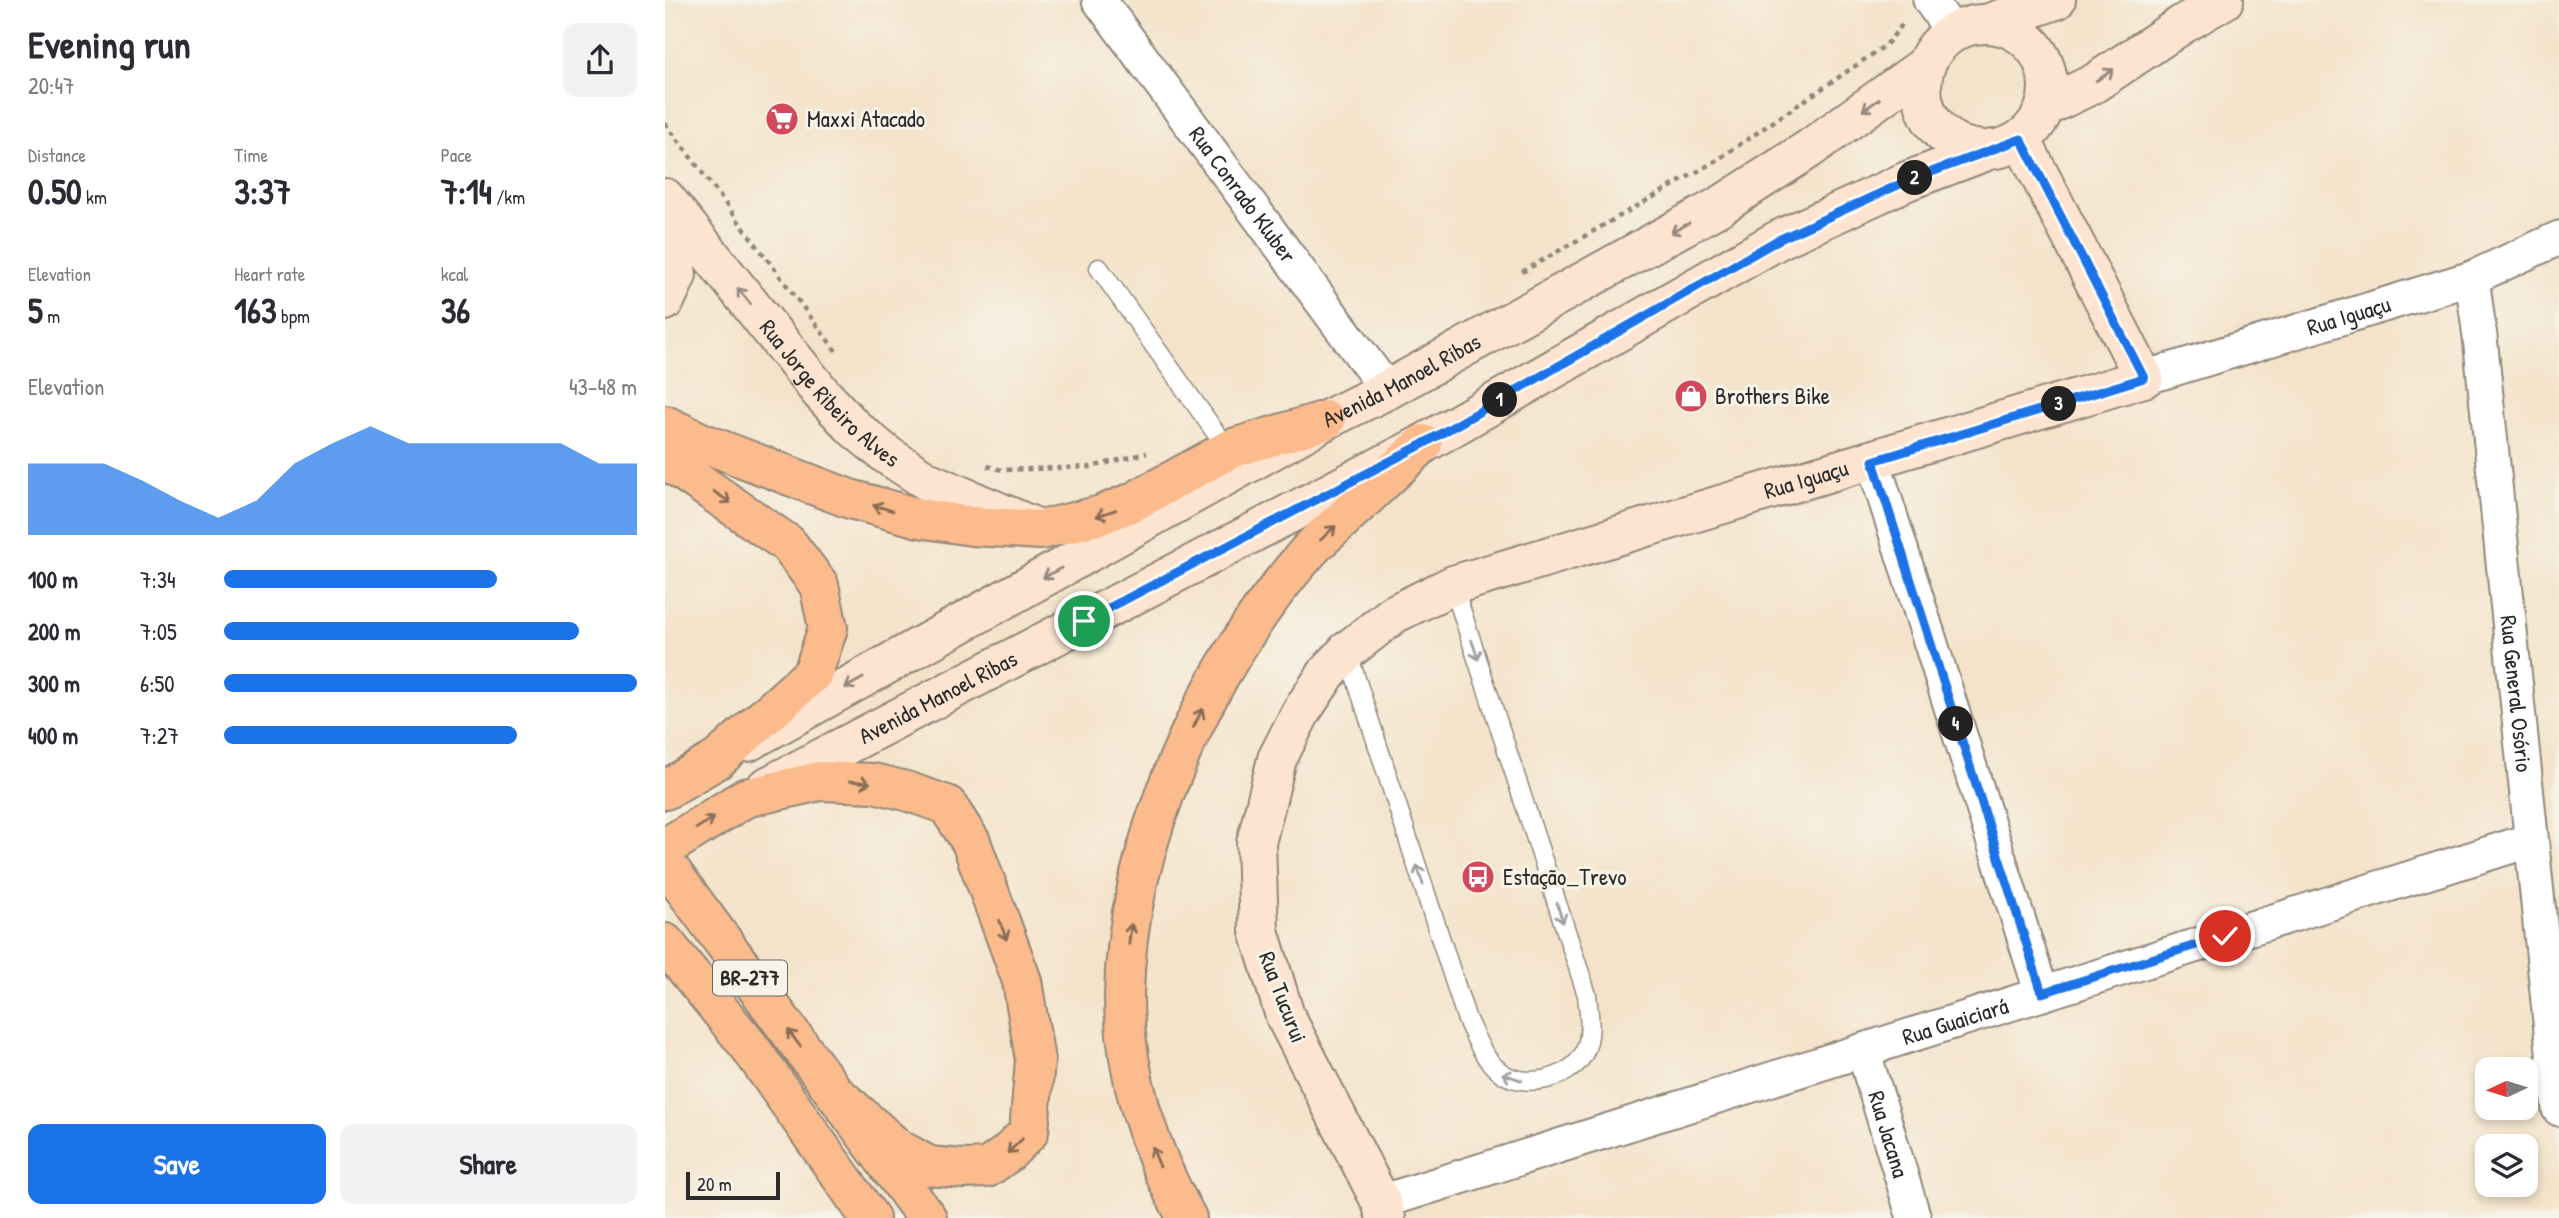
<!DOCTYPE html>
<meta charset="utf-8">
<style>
body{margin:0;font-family:"Patrick Hand",sans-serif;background:#f2f2f3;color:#2b2b33;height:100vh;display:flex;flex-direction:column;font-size:26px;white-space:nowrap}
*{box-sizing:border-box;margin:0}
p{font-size:23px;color:#7c7c81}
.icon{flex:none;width:38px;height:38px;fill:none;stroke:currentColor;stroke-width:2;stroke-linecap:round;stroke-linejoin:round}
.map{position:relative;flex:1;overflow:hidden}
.sheet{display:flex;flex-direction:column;background:#fff;width:665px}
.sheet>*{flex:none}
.needle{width:46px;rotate:266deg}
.controls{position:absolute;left:1810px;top:1057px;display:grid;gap:14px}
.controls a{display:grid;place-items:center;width:63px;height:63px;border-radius:14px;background:#fff;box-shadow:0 4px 10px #0003;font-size:35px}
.scale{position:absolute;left:21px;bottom:18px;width:94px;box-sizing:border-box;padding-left:7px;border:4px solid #2b2b2b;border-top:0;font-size:19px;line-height:24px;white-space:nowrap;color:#2b2b2b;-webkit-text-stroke:5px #f7f3e8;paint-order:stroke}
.pin{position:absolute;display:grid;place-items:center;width:60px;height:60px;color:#fff;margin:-30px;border:4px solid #fff;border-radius:50%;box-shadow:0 2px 7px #0007}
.km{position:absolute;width:35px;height:35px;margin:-18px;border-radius:50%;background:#222;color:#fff;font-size:19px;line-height:35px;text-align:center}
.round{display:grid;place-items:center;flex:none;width:74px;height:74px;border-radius:14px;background:#f2f2f3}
.summary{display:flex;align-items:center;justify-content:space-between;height:119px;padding:0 28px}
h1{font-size:38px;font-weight:700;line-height:52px}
.metrics{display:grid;grid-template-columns:repeat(3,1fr);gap:10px;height:119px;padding:7px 28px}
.metrics div{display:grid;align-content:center}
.metrics b{font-size:35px;font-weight:700}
.metrics small{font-size:19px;font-weight:400}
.metrics p{font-size:19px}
.chart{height:196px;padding:14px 28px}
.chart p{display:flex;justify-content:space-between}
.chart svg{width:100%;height:126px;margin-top:7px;fill:#1a73e8;opacity:.7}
.primary-button{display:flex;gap:14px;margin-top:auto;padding:14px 28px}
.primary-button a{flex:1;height:80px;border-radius:14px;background:#1a73e8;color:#fff;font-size:28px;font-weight:700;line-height:80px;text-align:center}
.primary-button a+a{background:#f2f2f3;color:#2b2b33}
ul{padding:0 28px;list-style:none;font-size:23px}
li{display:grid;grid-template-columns:112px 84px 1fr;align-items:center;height:52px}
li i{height:18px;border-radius:9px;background:#1a73e8}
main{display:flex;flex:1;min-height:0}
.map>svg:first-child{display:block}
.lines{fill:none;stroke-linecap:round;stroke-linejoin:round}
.lane-casing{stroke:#90877a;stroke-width:21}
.street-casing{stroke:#90877a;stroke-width:37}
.secondary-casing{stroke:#90877a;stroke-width:42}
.highway-casing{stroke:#90877a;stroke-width:42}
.path{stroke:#90877a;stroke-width:4.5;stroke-dasharray:5 5;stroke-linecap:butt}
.lane{stroke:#fff;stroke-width:18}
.street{stroke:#fff;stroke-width:33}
.secondary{stroke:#fde4d1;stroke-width:38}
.highway{stroke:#fbbb8c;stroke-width:38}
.oneway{stroke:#94887e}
.oneway2{stroke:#896c57}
.oneway3{stroke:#a0a0a0}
.route-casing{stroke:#fff;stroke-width:14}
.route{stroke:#1a73e8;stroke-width:9}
.labels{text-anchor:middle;stroke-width:6;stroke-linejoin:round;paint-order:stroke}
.shield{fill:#f7f3e8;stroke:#686764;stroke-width:2}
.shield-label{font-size:21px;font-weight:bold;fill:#2b2b2b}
.poi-label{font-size:23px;fill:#2b2b2b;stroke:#f7f3e8;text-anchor:start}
.street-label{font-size:23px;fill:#2b2b2b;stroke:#f7f3e8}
</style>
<main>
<section class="sheet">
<div class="summary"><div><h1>Evening run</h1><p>20:47</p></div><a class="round"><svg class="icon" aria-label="share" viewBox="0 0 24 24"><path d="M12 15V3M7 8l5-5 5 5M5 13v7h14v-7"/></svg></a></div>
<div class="metrics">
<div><p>Distance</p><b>0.50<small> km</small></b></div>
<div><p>Time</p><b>3:37</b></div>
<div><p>Pace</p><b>7:14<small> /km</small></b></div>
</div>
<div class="metrics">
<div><p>Elevation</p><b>5<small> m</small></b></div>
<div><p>Heart rate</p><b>163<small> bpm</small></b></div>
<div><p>kcal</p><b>36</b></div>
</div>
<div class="chart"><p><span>Elevation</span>43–48 m</p>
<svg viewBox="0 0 160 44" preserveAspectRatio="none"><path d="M0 44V19L10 19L20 19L30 25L40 32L50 38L60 32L70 19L80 12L90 6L100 12L110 12L120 12L130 12L140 12L150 19L160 19V44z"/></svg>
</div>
<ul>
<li><b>100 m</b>7:34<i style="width:66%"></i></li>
<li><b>200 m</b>7:05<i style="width:86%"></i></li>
<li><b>300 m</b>6:50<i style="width:100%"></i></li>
<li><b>400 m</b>7:27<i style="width:71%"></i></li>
</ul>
<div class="primary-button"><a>Save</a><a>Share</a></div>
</section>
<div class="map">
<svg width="1894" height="1218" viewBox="0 0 1894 1218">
<rect width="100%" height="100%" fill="#f7f3e8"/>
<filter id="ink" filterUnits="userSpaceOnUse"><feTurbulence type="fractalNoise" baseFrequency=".0143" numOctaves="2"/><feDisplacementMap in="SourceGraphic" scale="14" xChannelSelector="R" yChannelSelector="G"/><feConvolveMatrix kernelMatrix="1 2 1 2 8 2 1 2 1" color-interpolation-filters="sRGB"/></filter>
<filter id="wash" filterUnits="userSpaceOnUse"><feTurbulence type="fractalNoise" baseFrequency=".00686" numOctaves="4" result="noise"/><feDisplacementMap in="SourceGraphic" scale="28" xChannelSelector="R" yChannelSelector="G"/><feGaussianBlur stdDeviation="1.57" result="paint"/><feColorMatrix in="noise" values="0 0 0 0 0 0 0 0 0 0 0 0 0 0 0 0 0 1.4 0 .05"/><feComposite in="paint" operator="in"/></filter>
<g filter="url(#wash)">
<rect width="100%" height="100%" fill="#f4e3ca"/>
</g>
<g filter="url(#ink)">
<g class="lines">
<defs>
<path id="lane" d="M 434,268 L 551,433 L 565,449
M 682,651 L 802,1020 C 810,1036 818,1058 833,1070 C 856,1090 905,1081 919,1053 C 928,1034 924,1015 922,995 L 788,585"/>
<g id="street">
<path id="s1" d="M 434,0 L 722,390"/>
<path d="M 1265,0 L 1288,33"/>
<path id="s2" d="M 1807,278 L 1815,337 L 1894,1109"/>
<path id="s3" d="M 1479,378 L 1807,278 L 1894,238"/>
<path d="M 1208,461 L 1377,994"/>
<path id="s4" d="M 1198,1050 L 1249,1218"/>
<path id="s5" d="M 716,1202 L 1866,840"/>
</g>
<g id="secondary">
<path d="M 1324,23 L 1391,0"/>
<circle cx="1320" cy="87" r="63"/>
<path d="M 1380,107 L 1428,84 L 1518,24 L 1559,0"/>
<path id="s6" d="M 0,198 L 157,394 L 189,428 L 222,455 L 262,481 L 374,529"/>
<path d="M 0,222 L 8,243 L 12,275 L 0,301"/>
<path id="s7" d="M 83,742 L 661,420 L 722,390 L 1055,206 L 1144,149 L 1261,65"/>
<path id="s8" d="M 101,787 L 758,444 L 1113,240 L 1242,181 L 1324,150"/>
<path id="s9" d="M 721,1218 L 716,1202 L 620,1016 L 594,931 L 591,843 L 612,759 L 636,712 L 662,673 L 682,651 L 729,614 L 788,585 L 1479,378 L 1356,139"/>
</g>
<path id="highway" d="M 0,425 L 36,442 L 185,499 L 254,518 L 307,526 L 376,530 L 436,515 L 468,502 L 565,449 L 661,420
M 0,459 L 123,544 L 154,585 L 163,628 L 148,673 L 53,759 L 0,790
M 0,848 L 80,798 L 155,781 L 209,783 L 241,791 L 282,805 L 306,842 L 357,981 L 370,1060 L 364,1132 L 343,1153 L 322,1168 L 298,1169 L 264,1166 L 232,1148 L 170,1093
M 0,863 L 262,1218
M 0,943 L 84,1046 L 205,1218
M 522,1218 C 484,1151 459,1074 459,996 C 461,843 541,666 642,553 C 653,540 668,529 680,517 C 706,493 732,468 758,444"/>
</defs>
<!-- lane casing -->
<use href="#lane" class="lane-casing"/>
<!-- street casing -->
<use href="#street" class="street-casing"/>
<!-- secondary casing -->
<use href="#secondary" class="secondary-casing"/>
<!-- highway casing -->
<use href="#highway" class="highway-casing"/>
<!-- path -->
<path class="path" d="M 0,123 L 171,351
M 857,272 L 1049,162 L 1221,45 L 1240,21
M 322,466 L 337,470 L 426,467 L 482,453"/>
<!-- lane -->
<use href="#lane" class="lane"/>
<!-- street -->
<use href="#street" class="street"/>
<!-- secondary -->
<use href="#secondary" class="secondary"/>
<!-- highway -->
<use href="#highway" class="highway"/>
</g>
<!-- one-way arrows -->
<defs><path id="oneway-shaft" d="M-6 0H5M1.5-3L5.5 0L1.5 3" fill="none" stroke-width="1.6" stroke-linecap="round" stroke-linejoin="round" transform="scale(1.75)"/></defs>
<g class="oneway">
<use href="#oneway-shaft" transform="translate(1440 75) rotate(-34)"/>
<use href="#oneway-shaft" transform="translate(1206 105) rotate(145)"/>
<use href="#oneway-shaft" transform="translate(1015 228) rotate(151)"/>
<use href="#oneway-shaft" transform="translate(79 296) rotate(-129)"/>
<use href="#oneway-shaft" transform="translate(387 573) rotate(151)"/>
<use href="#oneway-shaft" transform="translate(189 683) rotate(151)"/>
</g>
<g class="oneway2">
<use href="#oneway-shaft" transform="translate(57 497) rotate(34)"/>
<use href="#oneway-shaft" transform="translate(218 508) rotate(-164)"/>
<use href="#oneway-shaft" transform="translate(441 513) rotate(161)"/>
<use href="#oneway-shaft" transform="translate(663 533) rotate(-43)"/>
<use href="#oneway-shaft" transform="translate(533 718) rotate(-64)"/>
<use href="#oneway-shaft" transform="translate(195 782) rotate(5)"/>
<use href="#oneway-shaft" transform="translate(40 823) rotate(-32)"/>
<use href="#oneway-shaft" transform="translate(338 930) rotate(70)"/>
<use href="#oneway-shaft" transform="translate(465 934) rotate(-83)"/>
<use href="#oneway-shaft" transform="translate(129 1038) rotate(-126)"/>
<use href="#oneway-shaft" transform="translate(350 1146) rotate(136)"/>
<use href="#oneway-shaft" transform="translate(491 1157) rotate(-112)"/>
</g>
<g class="oneway3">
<use href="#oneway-shaft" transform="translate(810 650) rotate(71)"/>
<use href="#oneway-shaft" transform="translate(755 875) rotate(-108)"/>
<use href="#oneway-shaft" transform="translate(895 913) rotate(72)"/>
<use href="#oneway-shaft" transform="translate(847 1077) rotate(-161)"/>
</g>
</g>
<g class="lines" filter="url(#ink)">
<defs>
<path id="route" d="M 419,621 L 758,444 L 1113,240 L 1242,181 L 1356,139 L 1479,378 L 1208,461 L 1377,993 L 1560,936"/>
</defs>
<!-- route casing -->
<use href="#route" class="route-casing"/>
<!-- route -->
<use href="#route" class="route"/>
</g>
<!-- icons -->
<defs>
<symbol id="supermarket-disc" viewBox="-11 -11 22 22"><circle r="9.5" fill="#d1495b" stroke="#f7f3e8"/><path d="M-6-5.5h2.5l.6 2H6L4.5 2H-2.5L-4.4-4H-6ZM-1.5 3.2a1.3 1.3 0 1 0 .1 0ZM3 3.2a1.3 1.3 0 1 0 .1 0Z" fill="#fff"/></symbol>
<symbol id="shop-disc" viewBox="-11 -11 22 22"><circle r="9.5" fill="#d1495b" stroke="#f7f3e8"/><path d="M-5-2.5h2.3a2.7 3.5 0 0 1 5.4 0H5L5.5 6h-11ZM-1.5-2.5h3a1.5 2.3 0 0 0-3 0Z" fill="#fff"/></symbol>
<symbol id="bus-disc" viewBox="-11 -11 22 22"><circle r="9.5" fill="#d1495b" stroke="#f7f3e8"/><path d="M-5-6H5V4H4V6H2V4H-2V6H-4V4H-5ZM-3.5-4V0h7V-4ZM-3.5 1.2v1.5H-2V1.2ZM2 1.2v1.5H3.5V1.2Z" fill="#fff"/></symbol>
</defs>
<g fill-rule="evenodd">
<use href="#supermarket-disc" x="98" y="100" width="38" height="38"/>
<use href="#shop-disc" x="1007" y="377" width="38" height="38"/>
<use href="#bus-disc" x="794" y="858" width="38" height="38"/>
</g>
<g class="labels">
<!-- shield labels -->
<rect class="shield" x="48" y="960.5" width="74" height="35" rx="5"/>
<g class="shield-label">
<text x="85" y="985">BR-277</text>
</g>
<!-- poi labels -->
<g class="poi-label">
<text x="142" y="127">Maxxi Atacado</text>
<text x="1050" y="404">Brothers Bike</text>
<text x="838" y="885">Estação_Trevo</text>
</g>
<!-- street labels -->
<g class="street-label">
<text dy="8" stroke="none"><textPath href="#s1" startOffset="242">Rua Conrado Kluber</textPath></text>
<text dy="8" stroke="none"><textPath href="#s3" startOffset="214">Rua Iguaçu</textPath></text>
<text dy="8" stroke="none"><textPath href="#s7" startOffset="747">Avenida Manoel Ribas</textPath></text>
<text dy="8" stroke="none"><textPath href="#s6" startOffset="256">Rua Jorge Ribeiro Alves</textPath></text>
<text dy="8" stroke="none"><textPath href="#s9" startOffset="1113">Rua Iguaçu</textPath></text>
<text dy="8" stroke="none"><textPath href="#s2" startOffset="418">Rua General Osório</textPath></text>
<text dy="8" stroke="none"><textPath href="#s8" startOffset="194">Avenida Manoel Ribas</textPath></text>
<text transform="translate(618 997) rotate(69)" y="8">Rua Tucurui</text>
<text dy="8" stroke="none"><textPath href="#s5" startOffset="602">Rua Guaiciará</textPath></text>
<text dy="8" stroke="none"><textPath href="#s4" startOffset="88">Rua Jacana</textPath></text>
</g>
</g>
</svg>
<div class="controls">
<a><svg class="needle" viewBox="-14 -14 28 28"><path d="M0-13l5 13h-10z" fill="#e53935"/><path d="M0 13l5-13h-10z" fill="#7c7c81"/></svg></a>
<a><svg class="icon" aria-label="layers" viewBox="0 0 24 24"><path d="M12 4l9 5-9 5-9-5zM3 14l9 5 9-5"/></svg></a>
</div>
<div class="scale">20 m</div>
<div class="pin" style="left:419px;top:621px;background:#1e9e55"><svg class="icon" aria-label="arrive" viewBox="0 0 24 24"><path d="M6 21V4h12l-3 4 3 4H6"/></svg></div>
<div class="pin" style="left:1560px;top:936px;background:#d93025"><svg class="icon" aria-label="check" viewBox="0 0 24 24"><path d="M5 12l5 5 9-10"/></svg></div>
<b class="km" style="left:835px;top:400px">1</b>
<b class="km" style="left:1250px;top:178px">2</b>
<b class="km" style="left:1394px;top:404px">3</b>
<b class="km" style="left:1291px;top:724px">4</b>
</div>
</main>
